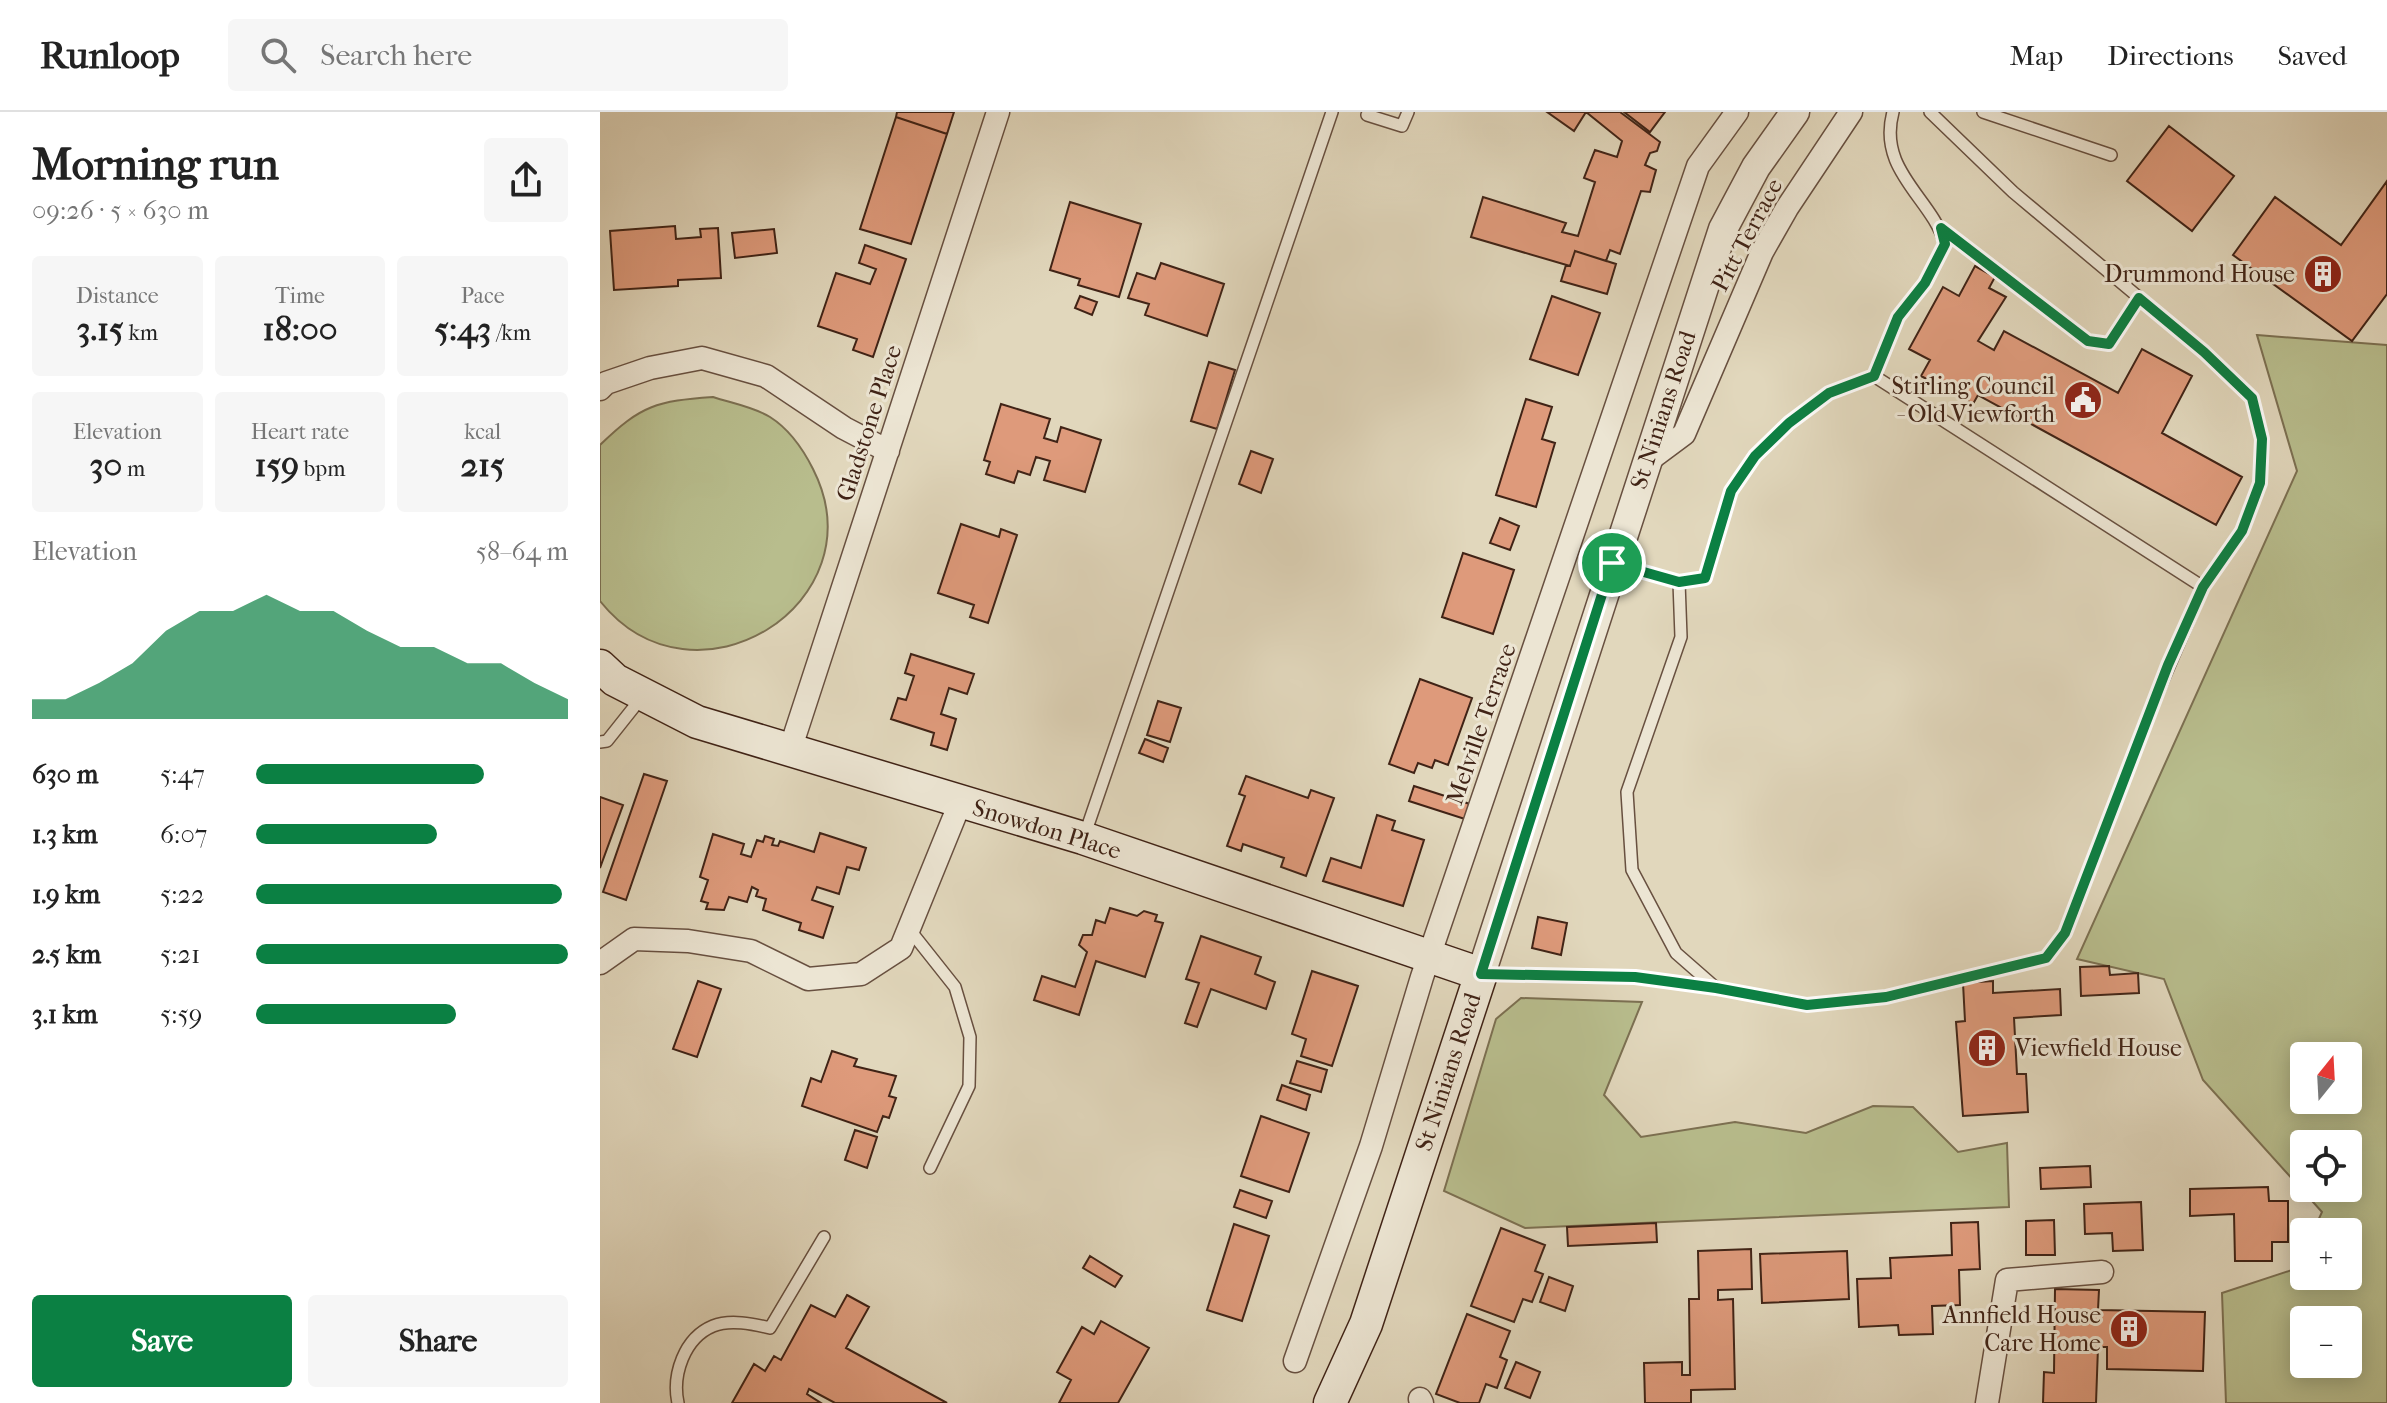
<!DOCTYPE html>
<meta charset="utf-8">
<style>
body{margin:0;font-family:"IM FELL French Canon",serif;background:#f6f6f6;color:#222;height:100vh;display:flex;flex-direction:column;font-size:30px;white-space:nowrap}
*{box-sizing:border-box;margin:0}
p{font-size:26px;color:#767676}
.icon{flex:none;width:44px;height:44px;fill:none;stroke:currentColor;stroke-width:2;stroke-linecap:round;stroke-linejoin:round}
.map{position:relative;flex:1;overflow:hidden}
.panel{display:flex;flex-direction:column;background:#fff;width:600px}
.panel>*{flex:none}
.needle{width:52px;rotate:18deg}
.buttons{position:absolute;left:1690px;top:930px;display:grid;gap:16px}
.buttons a{display:grid;place-items:center;width:72px;height:72px;border-radius:8px;background:#fff;box-shadow:0 4px 20px #0003;font-size:40px}
.pin{position:absolute;display:grid;place-items:center;width:68px;height:68px;color:#fff;margin:-34px;border:4px solid #fff;border-radius:50%;box-shadow:0 2px 8px #0007}
.round{display:grid;place-items:center;flex:none;width:84px;height:84px;border-radius:8px;background:#f6f6f6}
.headline{display:flex;align-items:center;justify-content:space-between;height:136px;padding:0 32px}
h1{font-size:44px;font-weight:700;line-height:60px}
.figures{display:grid;grid-template-columns:repeat(3,1fr);gap:12px;height:136px;padding:8px 32px}
.figures div{display:grid;align-content:center;border-radius:8px;background:#f6f6f6;text-align:center}
.figures b{font-size:34px;font-weight:700}
.figures small{font-size:22px;font-weight:400}
.figures p{font-size:22px}
.chart{height:224px;padding:16px 32px}
.chart p{display:flex;justify-content:space-between}
.chart svg{width:100%;height:144px;margin-top:8px;fill:#0b8043;opacity:.7}
.button{display:flex;gap:16px;margin-top:auto;padding:16px 32px}
.button a{flex:1;height:92px;border-radius:8px;background:#0b8043;color:#fff;font-size:32px;font-weight:700;line-height:92px;text-align:center}
.button a+a{background:#f6f6f6;color:#222}
ul{padding:0 32px;list-style:none;font-size:26px}
li{display:grid;grid-template-columns:128px 96px 1fr;align-items:center;height:60px}
li i{height:20px;border-radius:10px;background:#0b8043}
header{display:flex;align-items:center;gap:48px;box-sizing:border-box;height:112px;padding:0 40px;background:#fff;border-bottom:2px solid #e0e0e0}
header strong{font-size:38px}
nav{display:flex;gap:44px;margin-inline-start:auto;font-size:28px}
.search{width:560px;height:72px;background:#f6f6f6;display:flex;align-items:center;gap:20px;box-sizing:border-box;padding:0 28px;border-radius:8px;color:#767676;font-size:30px}
main{display:flex;flex:1;min-height:0}
.map>svg:first-child{display:block}
.green{fill:#b8bd8d;stroke:#7c7052;stroke-width:2;fill-rule:evenodd}
.building{fill:#de9a7b;stroke:#402316;stroke-width:2}
.lines{fill:none;stroke-linecap:round;stroke-linejoin:round}
.service-casing{stroke:#685040;stroke-width:14}
.minor-casing{stroke:#685040;stroke-width:25}
.tertiary-casing{stroke:#685040;stroke-width:31}
.secondary-casing{stroke:#402316;stroke-width:35}
.service{stroke:#ece5d3;stroke-width:11}
.minor{stroke:#ece5d3;stroke-width:22}
.tertiary{stroke:#ece5d3;stroke-width:28}
.secondary{stroke:#ece5d3;stroke-width:32}
.route-casing{stroke:#fff;stroke-width:16}
.route{stroke:#0b8043;stroke-width:10}
.labels{text-anchor:middle;stroke-width:6;stroke-linejoin:round;paint-order:stroke}
.street-label{font-size:24px;fill:#402316;stroke:#ece5d3}
.poi-label{font-size:24px;fill:#402316;stroke:#ece5d3;text-anchor:end}
</style>
<header>
<strong>Runloop</strong>
<div class="search"><svg class="icon" aria-label="search" viewBox="0 0 24 24"><circle cx="10" cy="10" r="6"/><path d="M15 15l6 6"/></svg>Search here</div>
<nav><a>Map</a><a>Directions</a><a>Saved</a></nav>
</header>
<main>
<section class="panel">
<div class="headline"><div><h1>Morning run</h1><p>09:26 · 5 × 630 m</p></div><a class="round"><svg class="icon" aria-label="share" viewBox="0 0 24 24"><path d="M12 15V3M7 8l5-5 5 5M5 13v7h14v-7"/></svg></a></div>
<div class="figures">
<div><p>Distance</p><b>3.15<small> km</small></b></div>
<div><p>Time</p><b>18:00</b></div>
<div><p>Pace</p><b>5:43<small> /km</small></b></div>
</div>
<div class="figures">
<div><p>Elevation</p><b>30<small> m</small></b></div>
<div><p>Heart rate</p><b>159<small> bpm</small></b></div>
<div><p>kcal</p><b>215</b></div>
</div>
<div class="chart"><p><span>Elevation</span>58–64 m</p>
<svg viewBox="0 0 160 44" preserveAspectRatio="none"><path d="M0 44V38L10 38L20 33L30 27L40 17L50 11L60 11L70 6L80 11L90 11L100 17L110 22L120 22L130 27L140 27L150 33L160 38V44z"/></svg>
</div>
<ul>
<li><b>630 m</b>5:47<i style="width:73%"></i></li>
<li><b>1.3 km</b>6:07<i style="width:58%"></i></li>
<li><b>1.9 km</b>5:22<i style="width:98%"></i></li>
<li><b>2.5 km</b>5:21<i style="width:100%"></i></li>
<li><b>3.1 km</b>5:59<i style="width:64%"></i></li>
</ul>
<div class="button"><a>Save</a><a>Share</a></div>
</section>
<div class="map">
<svg width="1787" height="1291" viewBox="0 0 1787 1291">
<rect width="100%" height="100%" fill="#e1d7bc"/>
<filter id="stains"><feTurbulence type="fractalNoise" baseFrequency=".0025" numOctaves="4"/><feColorMatrix values="0 0 0 0 .2 0 0 0 0 .09 0 0 0 0 .02 0 0 0 .5 -.17"/></filter>
<radialGradient id="worn" r=".72"><stop offset=".6" stop-color="#630" stop-opacity="0"/><stop offset="1" stop-color="#630" stop-opacity=".3"/></radialGradient>
<!-- green -->
<path class="green" d="M 1657,223 L 1787,233 L 1787,1291 L 1626,1291 L 1622,1181 L 1695,1157 L 1704,1139 L 1704,1164 L 1748,1164 L 1748,1120 L 1713,1120 L 1722,1100 L 1603,968 L 1564,867 L 1477,847 L 1697,359 ZM 1704,944 L 1748,944 L 1748,988 L 1704,988 ZM 1704,1032 L 1748,1032 L 1748,1076 L 1704,1076 ZM 1704,1208 L 1748,1208 L 1748,1252 L 1704,1252 Z
M 113,285 C 131,291 154,295 170,305 C 189,317 203,337 213,357 C 281,491 94,607 0,489 L 0,333 C 41,293 57,289 113,285 Z
M 921,886 L 1042,890 L 1004,983 L 1041,1025 L 1135,1010 L 1206,1021 L 1273,994 L 1313,995 L 1358,1040 L 1407,1031 L 1409,1095 L 925,1116 L 844,1079 L 896,907 Z"/>
<!-- building -->
<path class="building" d="M 297,0 L 354,0 L 347,22 L 296,5 Z
M 947,0 L 986,0 L 974,19 Z
M 986,0 L 1020,0 L 1060,30 L 1057,39 L 1050,41 L 1045,53 L 1056,58 L 1050,80 L 1041,79 L 1020,142 L 1010,138 L 1006,149 L 975,139 L 970,154 L 871,125 L 883,85 L 966,111 L 962,120 L 978,124 L 995,70 L 984,66 L 995,38 L 1017,45 L 1022,29 Z
M 1024,0 L 1065,0 L 1050,20 Z
M 296,5 L 347,22 L 311,132 L 260,117 Z
M 1569,14 L 1634,64 L 1592,119 L 1527,69 Z
M 1787,69 L 1787,182 L 1752,229 L 1633,143 L 1675,85 L 1741,133 Z
M 470,90 L 541,112 L 519,185 L 478,173 L 480,167 L 450,158 Z
M 75,114 L 76,127 L 101,125 L 100,117 L 118,116 L 121,166 L 78,168 L 78,174 L 14,178 L 10,119 Z
M 174,117 L 177,141 L 135,146 L 132,121 Z
M 265,133 L 306,147 L 273,245 L 253,238 L 257,227 L 218,214 L 236,161 L 270,172 L 276,157 L 259,151 Z
M 975,139 L 1016,152 L 1007,182 L 961,169 L 966,153 L 970,154 Z
M 561,151 L 624,172 L 607,224 L 545,203 L 549,192 L 528,186 L 537,161 L 555,167 Z
M 1375,154 L 1395,165 L 1389,176 L 1406,185 L 1378,229 L 1394,238 L 1404,219 L 1518,281 L 1542,237 L 1592,264 L 1562,321 L 1642,365 L 1616,413 L 1378,283 L 1373,292 L 1321,264 L 1330,248 L 1309,237 L 1343,175 L 1359,184 Z
M 480,184 L 497,190 L 492,203 L 475,196 Z
M 952,184 L 1000,201 L 978,263 L 930,247 Z
M 609,250 L 635,258 L 617,317 L 591,309 Z
M 926,287 L 952,295 L 942,327 L 955,331 L 936,395 L 896,383 Z
M 401,292 L 450,307 L 444,326 L 457,330 L 461,315 L 501,328 L 485,380 L 444,368 L 450,349 L 436,345 L 430,363 L 418,359 L 414,371 L 386,362 L 390,350 L 384,348 Z
M 651,339 L 673,347 L 661,381 L 639,372 Z
M 900,406 L 919,414 L 910,438 L 890,431 Z
M 361,412 L 399,425 L 401,417 L 417,423 L 388,511 L 370,505 L 374,493 L 338,481 Z
M 863,441 L 914,458 L 893,522 L 842,505 Z
M 311,542 L 374,562 L 367,582 L 349,576 L 341,602 L 356,607 L 347,638 L 331,633 L 334,621 L 291,607 L 298,586 L 306,588 L 314,564 L 305,561 Z
M 820,567 L 872,586 L 848,653 L 835,648 L 832,656 L 818,651 L 814,661 L 789,652 Z
M 558,589 L 581,596 L 570,630 L 547,623 Z
M 545,627 L 568,636 L 563,650 L 539,641 Z
M 44,662 L 67,669 L 26,788 L 3,780 Z
M 646,664 L 708,686 L 711,678 L 734,686 L 706,764 L 681,755 L 684,746 L 643,732 L 641,739 L 627,734 L 645,684 L 639,682 Z
M 814,674 L 876,694 L 871,709 L 809,689 Z
M 0,685 L 23,693 L 0,756 Z
M 777,703 L 795,709 L 792,718 L 824,728 L 803,794 L 723,769 L 731,746 L 761,756 Z
M 220,721 L 266,736 L 259,758 L 247,755 L 239,782 L 217,775 L 212,788 L 233,795 L 223,826 L 199,818 L 201,811 L 163,798 L 166,787 L 156,784 L 158,778 L 152,775 L 147,790 L 129,785 L 124,798 L 106,797 L 108,791 L 101,789 L 108,768 L 100,765 L 113,722 L 144,732 L 141,742 L 151,745 L 157,728 L 163,730 L 165,724 L 174,727 L 172,733 L 178,734 L 180,729 L 214,740 Z
M 510,796 L 537,804 L 544,799 L 557,803 L 555,809 L 563,811 L 545,865 L 496,849 L 479,903 L 434,888 L 442,864 L 475,875 L 487,840 L 479,833 L 483,823 L 492,823 L 496,808 L 505,811 Z
M 938,805 L 967,811 L 961,843 L 932,836 Z
M 601,824 L 661,845 L 655,862 L 675,870 L 666,897 L 611,877 L 597,915 L 585,911 L 599,871 L 586,867 Z
M 1509,854 L 1510,863 L 1538,861 L 1539,881 L 1481,884 L 1480,855 Z
M 712,859 L 758,874 L 732,954 L 701,944 L 706,927 L 692,922 Z
M 98,869 L 121,877 L 97,945 L 73,937 Z
M 1393,869 L 1393,881 L 1460,877 L 1461,903 L 1414,906 L 1417,962 L 1426,962 L 1428,1000 L 1363,1004 L 1356,910 L 1365,909 L 1363,871 Z
M 232,939 L 257,947 L 254,954 L 296,964 L 289,984 L 296,986 L 289,1006 L 283,1004 L 277,1020 L 202,994 L 211,966 L 221,970 Z
M 697,949 L 727,958 L 721,980 L 690,971 Z
M 682,973 L 710,983 L 706,998 L 677,988 Z
M 661,1004 L 709,1021 L 689,1080 L 641,1064 Z
M 255,1018 L 277,1025 L 267,1056 L 245,1048 Z
M 1490,1054 L 1491,1075 L 1441,1077 L 1440,1056 Z
M 1668,1075 L 1669,1089 L 1688,1089 L 1688,1130 L 1672,1130 L 1672,1149 L 1635,1149 L 1634,1102 L 1590,1104 L 1590,1077 Z
M 640,1078 L 672,1089 L 666,1106 L 634,1095 Z
M 1541,1090 L 1543,1138 L 1513,1139 L 1512,1121 L 1485,1122 L 1484,1092 Z
M 1454,1108 L 1455,1143 L 1426,1143 L 1426,1109 Z
M 1378,1110 L 1380,1157 L 1359,1158 L 1360,1193 L 1332,1194 L 1333,1222 L 1299,1223 L 1298,1213 L 1259,1215 L 1257,1167 L 1291,1166 L 1290,1146 L 1352,1143 L 1351,1111 Z
M 1056,1111 L 1057,1130 L 968,1134 L 967,1115 Z
M 634,1112 L 669,1124 L 642,1209 L 607,1198 Z
M 901,1116 L 945,1133 L 935,1159 L 943,1162 L 932,1190 L 923,1187 L 914,1210 L 871,1194 Z
M 1151,1137 L 1152,1177 L 1118,1178 L 1118,1188 L 1133,1187 L 1135,1277 L 1091,1278 L 1091,1291 L 1045,1291 L 1044,1251 L 1082,1250 L 1082,1263 L 1090,1263 L 1089,1187 L 1099,1187 L 1098,1139 Z
M 1247,1139 L 1249,1187 L 1162,1191 L 1160,1142 Z
M 490,1144 L 522,1164 L 515,1175 L 483,1156 Z
M 949,1165 L 973,1174 L 965,1199 L 940,1190 Z
M 1455,1177 L 1499,1178 L 1498,1198 L 1605,1200 L 1603,1259 L 1507,1257 L 1507,1235 L 1498,1235 L 1496,1291 L 1443,1291 L 1444,1260 L 1454,1261 Z
M 247,1183 L 269,1195 L 246,1236 L 347,1291 L 235,1291 L 209,1277 L 207,1282 L 221,1291 L 132,1291 L 154,1252 L 165,1259 L 174,1244 L 181,1248 L 211,1193 L 235,1205 Z
M 867,1202 L 910,1219 L 900,1245 L 907,1248 L 897,1276 L 886,1272 L 879,1291 L 860,1291 L 836,1282 Z
M 501,1209 L 549,1236 L 518,1291 L 459,1291 L 471,1268 L 457,1260 L 482,1215 L 494,1222 Z
M 916,1250 L 940,1260 L 930,1286 L 905,1276 Z"/>
<g class="lines">
<defs>
<path id="service" d="M 1330,0 L 1413,80 L 1604,240 L 1652,286 L 1662,327 L 1660,371 L 1642,419 L 1603,475
M 1383,0 L 1511,43
M 767,3 L 802,14 L 808,0
M 1341,116 L 1488,229 L 1509,232 L 1539,186
M 1274,264 L 1298,205 L 1325,171 L 1345,132 C 1332,86 1277,59 1293,0
M 1017,452 L 1079,470 L 1081,525 L 1027,680 L 1032,758 L 1076,841 L 1116,876 L 1207,893 L 1286,885 L 1446,846 L 1465,821 L 1555,587 L 1603,475 L 1274,264 L 1229,281 L 1189,311 L 1155,344 L 1131,379 L 1105,466 L 1079,470
M 0,630 L 7,629 L 42,585
M 485,722 L 732,0
M 309,817 L 355,875 L 370,925 L 369,974 L 330,1056
M 885,862 L 1035,865 L 1115,876
M 78,1291 C 72,1263 84,1226 113,1214 C 130,1207 153,1212 170,1216 L 224,1125"/>
<path id="minor" d="M 0,277 L 6,271 L 50,256 L 102,246 L 166,264 L 244,316 L 288,339
M 1045,351 L 1084,322 L 1162,140 L 1187,96 L 1251,0
M 190,638 L 398,0
M 0,851 L 34,827 L 88,829 L 151,839 L 208,867 L 261,862 L 301,836 L 360,691
M 695,1249 L 771,1034 L 822,865 L 1098,54 L 1137,0
M 820,1287 L 822,1291
M 1387,1291 L 1407,1168 L 1502,1160"/>
<path id="tertiary" d="M 881,862 L 1123,117 L 1156,55 L 1195,0"/>
<path id="secondary" d="M 0,554 L 15,568 L 97,610 L 483,726 L 881,862 L 766,1212 L 730,1291"/>
</defs>
<!-- service casing -->
<use href="#service" class="service-casing"/>
<!-- minor casing -->
<use href="#minor" class="minor-casing"/>
<!-- tertiary casing -->
<use href="#tertiary" class="tertiary-casing"/>
<!-- secondary casing -->
<use href="#secondary" class="secondary-casing"/>
<!-- service -->
<use href="#service" class="service"/>
<!-- minor -->
<use href="#minor" class="minor"/>
<!-- tertiary -->
<use href="#tertiary" class="tertiary"/>
<!-- secondary -->
<use href="#secondary" class="secondary"/>
</g>
<g class="lines">
<defs>
<path id="route" d="M 1341,116 L 1488,229 L 1509,232 L 1539,186 L 1604,240 L 1652,286 L 1662,327 L 1660,371 L 1642,419 L 1603,475 L 1568,553 L 1465,821 L 1446,846 L 1286,885 L 1207,893 L 1116,876 L 1035,865 L 881,862 L 1012,451 L 1079,470 L 1105,466 L 1131,379 L 1155,344 L 1189,311 L 1229,281 L 1274,264 L 1298,205 L 1325,171 L 1345,132 Z"/>
</defs>
<!-- route casing -->
<use href="#route" class="route-casing"/>
<!-- route -->
<use href="#route" class="route"/>
</g>
<!-- icons -->
<defs>
<symbol id="building-disc" viewBox="-11 -11 22 22"><circle r="9.5" fill="#8f2418" stroke="#ece5d3"/><path d="M-4-6H4V6H1V3H-1V6H-4ZM-2.5-4.3h1.7v1.8h-1.7ZM.8-4.3h1.7v1.8H.8ZM-2.5-1h1.7V.8h-1.7ZM.8-1h1.7V.8H.8Z" fill="#fff"/></symbol>
<symbol id="civic-disc" viewBox="-11 -11 22 22"><circle r="9.5" fill="#8f2418" stroke="#ece5d3"/><path d="M-.6-6.5H3V-4.5H.6V-3L4-1V1h2V6H-6V1h2V-1L-.6-3ZM-1.2 2.5V6h2.4V2.5Z" fill="#fff"/></symbol>
</defs>
<g fill-rule="evenodd">
<use href="#building-disc" x="1701" y="140" width="44" height="44"/>
<use href="#civic-disc" x="1461" y="266" width="44" height="44"/>
<use href="#building-disc" x="1365" y="914" width="44" height="44"/>
<use href="#building-disc" x="1507" y="1195" width="44" height="44"/>
</g>
<g class="labels">
<!-- street labels -->
<g class="street-label">
<text transform="translate(1147 123) rotate(-62)" y="8">Pitt Terrace</text>
<text transform="translate(1063 298) rotate(-72)" y="8">St Ninians Road</text>
<text transform="translate(269 311) rotate(-72)" y="8">Gladstone Place</text>
<text transform="translate(881 612) rotate(-71)" y="8">Melville Terrace</text>
<text transform="translate(447 717) rotate(17)" y="8">Snowdon Place</text>
<text transform="translate(848 960) rotate(-72)" y="8">St Ninians Road</text>
</g>
<!-- poi labels -->
<g class="poi-label">
<text x="1695" y="170">Drummond House</text>
<text x="1455" y="282">Stirling Council<tspan x="1455" dy="28">- Old Viewforth</tspan></text>
<text x="1415" y="944" text-anchor="start">Viewfield House</text>
<text x="1501" y="1211">Annfield House<tspan x="1501" dy="28">Care Home</tspan></text>
</g>
</g>
<rect width="100%" height="100%" filter="url(#stains)"/>
<rect width="100%" height="100%" fill="url(#worn)"/>
</svg>
<div class="buttons">
<a><svg class="needle" viewBox="-14 -14 28 28"><path d="M0-13l5 13h-10z" fill="#e53935"/><path d="M0 13l5-13h-10z" fill="#767676"/></svg></a>
<a><svg class="icon" aria-label="locate" viewBox="0 0 24 24"><circle cx="12" cy="12" r="6"/><path d="M12 2v4M12 18v4M2 12h4M18 12h4"/></svg></a>
<a>+</a>
<a>−</a>
</div>
<div class="pin" style="left:1012px;top:451px;background:#1e9e55"><svg class="icon" aria-label="arrive" viewBox="0 0 24 24"><path d="M6 21V4h12l-3 4 3 4H6"/></svg></div>
</div>
</main>
